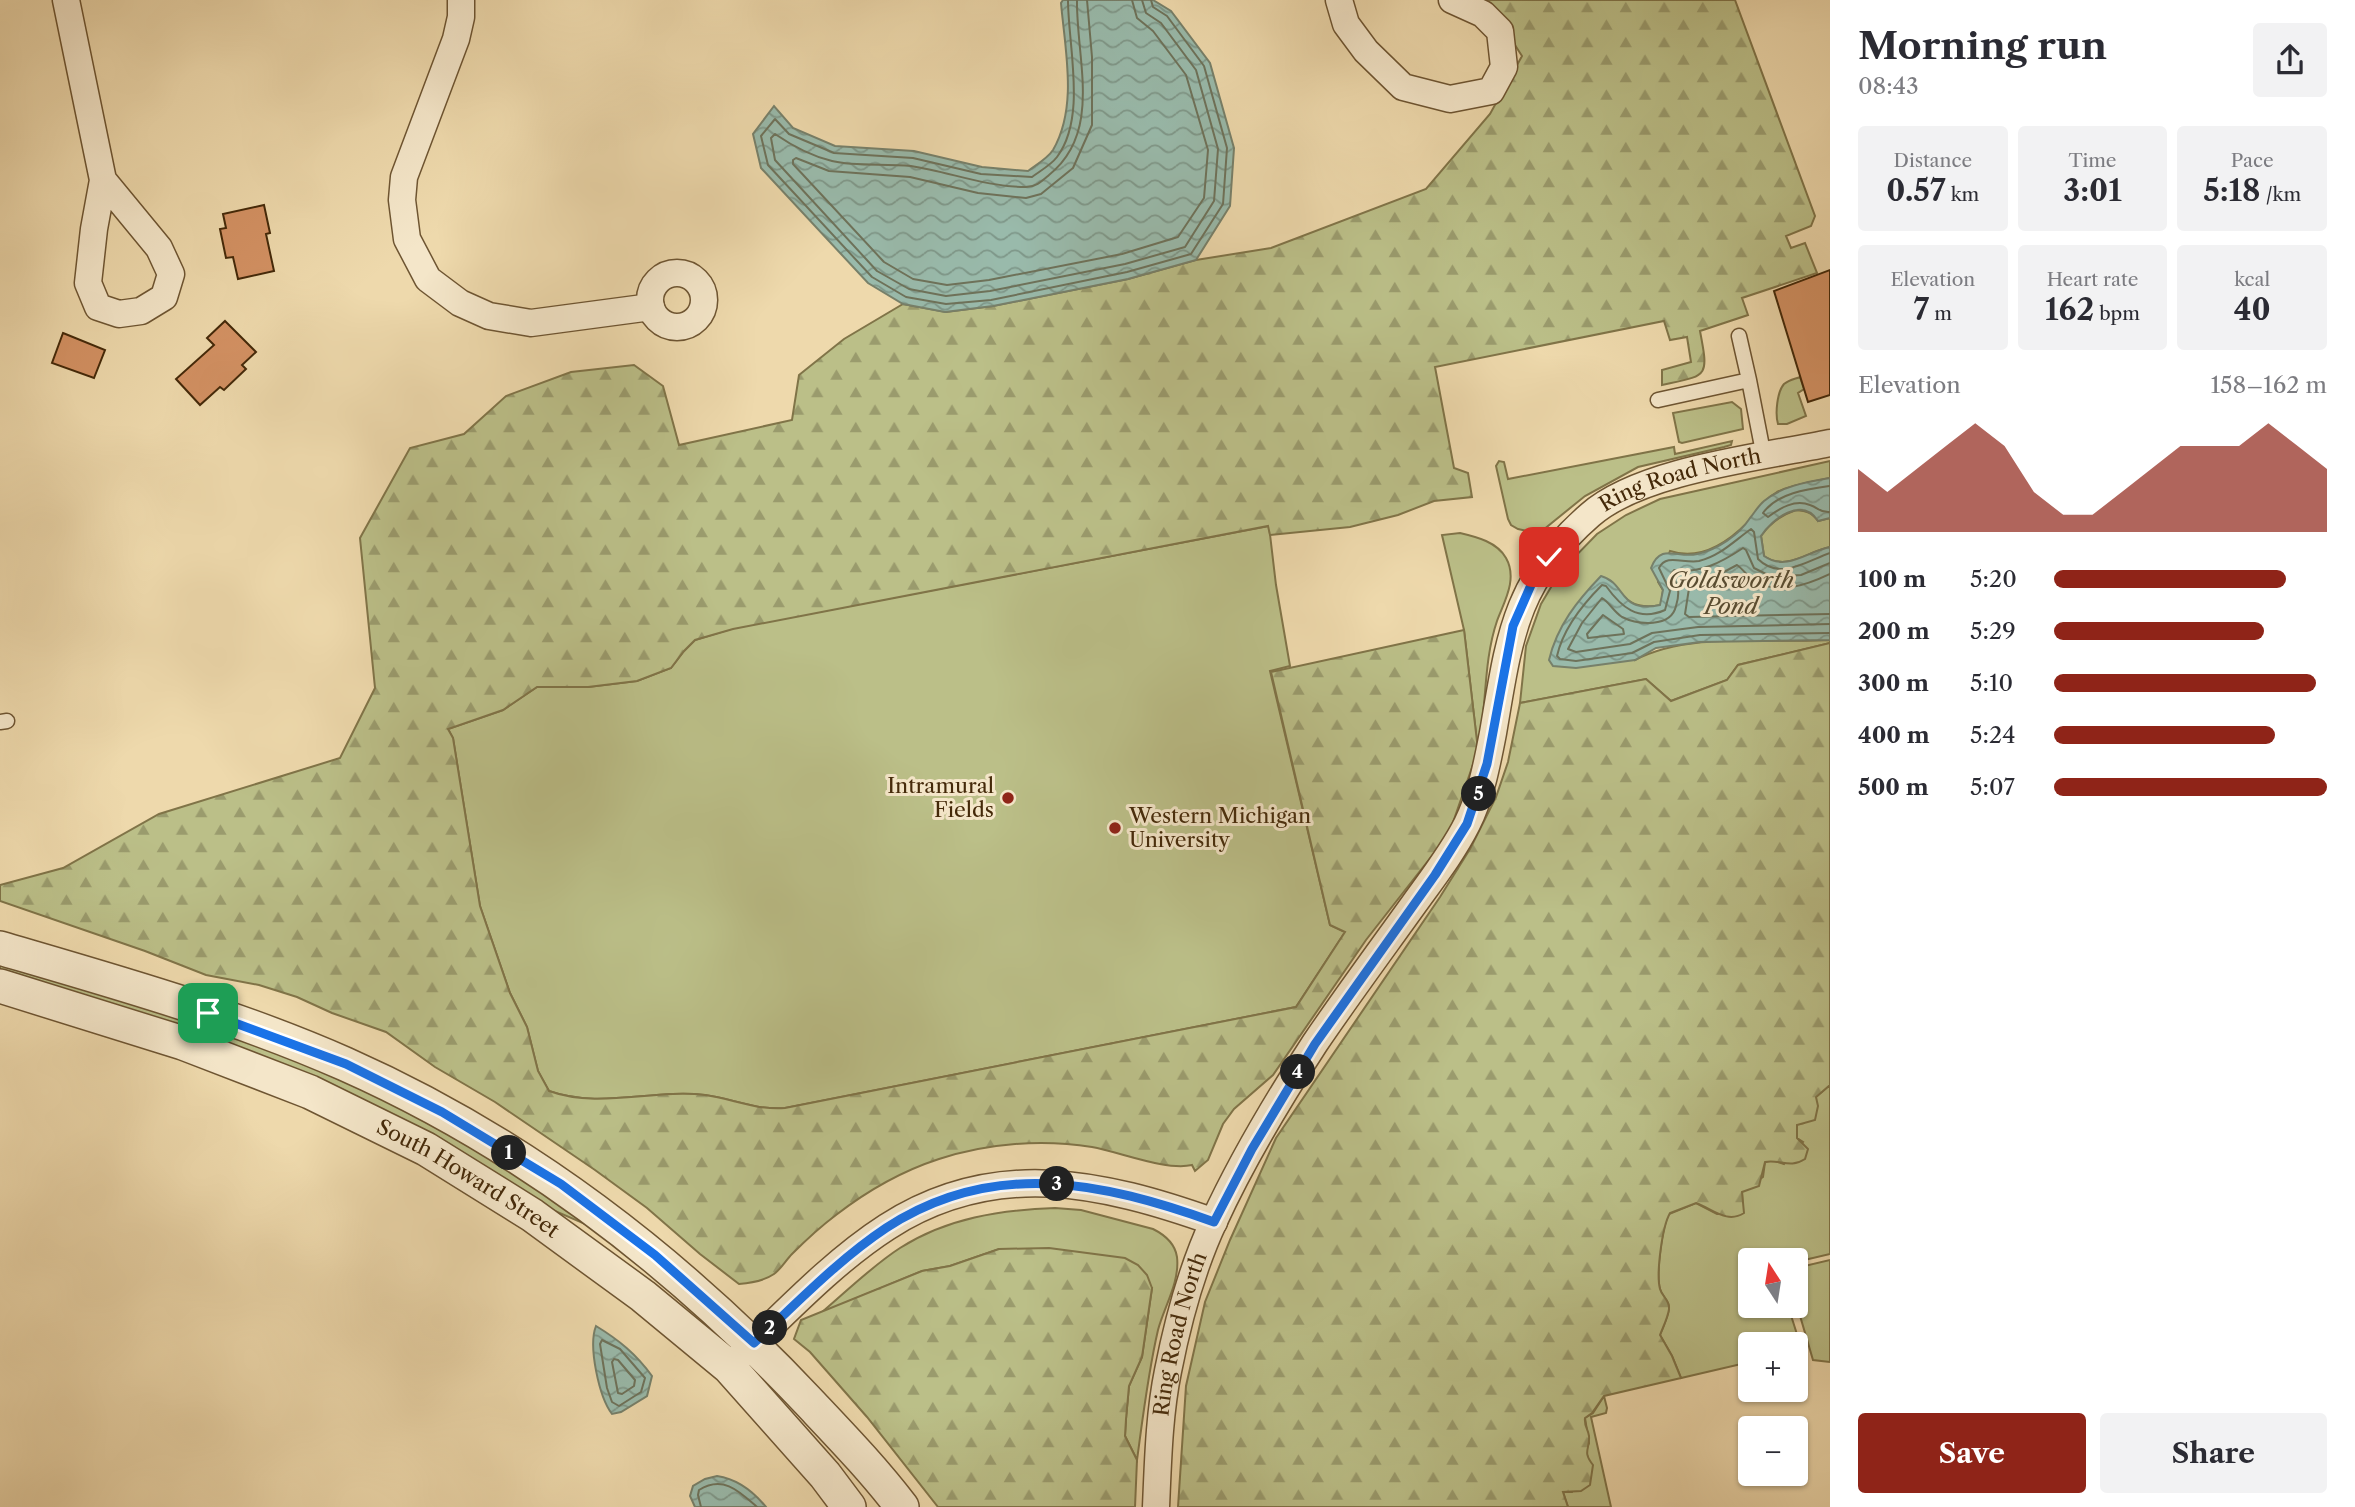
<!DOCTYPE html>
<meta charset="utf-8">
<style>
body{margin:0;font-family:"Libre Caslon Text",serif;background:#f2f2f3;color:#2b2b33;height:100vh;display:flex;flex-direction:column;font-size:26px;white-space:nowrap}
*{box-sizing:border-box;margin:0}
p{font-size:23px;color:#7c7c81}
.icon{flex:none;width:38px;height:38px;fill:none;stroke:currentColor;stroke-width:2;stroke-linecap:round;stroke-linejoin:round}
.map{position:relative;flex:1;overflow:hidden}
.details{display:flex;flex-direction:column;background:#fff;width:525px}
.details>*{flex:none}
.needle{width:46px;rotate:348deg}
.tools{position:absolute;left:1738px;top:1248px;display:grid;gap:14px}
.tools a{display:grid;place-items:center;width:70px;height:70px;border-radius:7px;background:#fff;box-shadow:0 2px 5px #0004;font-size:35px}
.pin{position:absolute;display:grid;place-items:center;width:60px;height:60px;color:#fff;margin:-30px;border-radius:14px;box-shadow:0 4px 10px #0006}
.km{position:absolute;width:35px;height:35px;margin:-18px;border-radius:50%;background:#222;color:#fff;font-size:19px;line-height:35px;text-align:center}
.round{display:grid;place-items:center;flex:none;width:74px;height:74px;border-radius:7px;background:#f2f2f3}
.head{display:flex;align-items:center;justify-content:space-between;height:119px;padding:0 28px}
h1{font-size:38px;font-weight:700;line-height:52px}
.stats{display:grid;grid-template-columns:repeat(3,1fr);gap:10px;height:119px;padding:7px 28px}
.stats div{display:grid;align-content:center;border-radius:7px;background:#f2f2f3;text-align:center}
.stats b{font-size:30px;font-weight:700}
.stats small{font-size:19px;font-weight:400}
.stats p{font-size:19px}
.chart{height:196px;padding:14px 28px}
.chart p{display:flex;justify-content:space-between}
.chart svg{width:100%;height:126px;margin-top:7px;fill:#8f2418;opacity:.7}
.action{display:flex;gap:14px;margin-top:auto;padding:14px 28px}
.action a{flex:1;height:80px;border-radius:7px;background:#8f2418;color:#fff;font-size:28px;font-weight:700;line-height:80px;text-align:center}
.action a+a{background:#f2f2f3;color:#2b2b33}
ul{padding:0 28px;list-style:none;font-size:23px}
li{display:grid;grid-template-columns:112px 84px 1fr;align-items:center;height:52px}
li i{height:18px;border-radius:9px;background:#8f2418}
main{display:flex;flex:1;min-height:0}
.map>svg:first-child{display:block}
.green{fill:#bbbf88;stroke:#807448;stroke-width:2}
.forest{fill:url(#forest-firs);stroke:#807448;stroke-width:2}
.water{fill:url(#water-waves);stroke:#77806a;stroke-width:2}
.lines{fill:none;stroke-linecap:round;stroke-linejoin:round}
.shore{stroke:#6e725a;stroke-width:2}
.building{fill:#d39163;stroke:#442909;stroke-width:2}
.service-casing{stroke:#6e5532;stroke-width:17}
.minor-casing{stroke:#6e5532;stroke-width:29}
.tertiary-casing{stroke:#6e5532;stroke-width:36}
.service{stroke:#f4e6c9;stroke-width:14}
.minor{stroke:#f4e6c9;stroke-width:26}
.tertiary{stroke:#f4e6c9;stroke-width:33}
.route-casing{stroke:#fff;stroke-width:14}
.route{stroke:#1a73e8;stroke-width:9}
.poi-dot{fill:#8f2418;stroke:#f4e6c9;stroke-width:2.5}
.labels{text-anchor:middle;stroke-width:6;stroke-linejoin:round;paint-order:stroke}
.street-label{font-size:21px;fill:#442909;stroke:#f4e6c9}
.poi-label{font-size:21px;fill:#442909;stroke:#f4e6c9;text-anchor:end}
.water-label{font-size:23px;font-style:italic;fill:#594d32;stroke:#f4e6c9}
</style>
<main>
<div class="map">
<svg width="1830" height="1507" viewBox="0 0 1830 1507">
<defs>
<pattern id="forest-firs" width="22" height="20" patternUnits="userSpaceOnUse" patternTransform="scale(1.75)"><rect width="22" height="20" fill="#bbbf88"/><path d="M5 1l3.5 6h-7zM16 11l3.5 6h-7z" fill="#9a9b6d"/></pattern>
<pattern id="water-waves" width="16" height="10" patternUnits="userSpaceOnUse" patternTransform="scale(1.75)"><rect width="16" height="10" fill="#99baab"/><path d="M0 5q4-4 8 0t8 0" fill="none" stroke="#7e9789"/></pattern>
</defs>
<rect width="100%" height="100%" fill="#eed9ac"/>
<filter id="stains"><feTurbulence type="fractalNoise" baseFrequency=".00286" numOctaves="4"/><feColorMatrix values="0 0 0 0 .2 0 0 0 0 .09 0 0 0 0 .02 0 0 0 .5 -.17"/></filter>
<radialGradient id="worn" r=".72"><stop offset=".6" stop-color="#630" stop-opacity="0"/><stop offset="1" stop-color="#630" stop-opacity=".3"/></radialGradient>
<!-- green -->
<path class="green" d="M 1800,377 L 1804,389 L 1798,393 L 1806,416 L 1787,424 L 1778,424 C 1775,414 1777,392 1784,384 C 1789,380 1795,379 1800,377 Z
M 1732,402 L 1741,409 L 1743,429 L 1682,443 L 1679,442 L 1673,413 Z
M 1732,441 L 1731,445 L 1724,447 L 1638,467 L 1585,496 L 1543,530 L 1532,532 L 1518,529 L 1511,525 L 1508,519 L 1496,466 L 1499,461 L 1504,462 L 1508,479 L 1674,447 L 1675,454 Z
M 1830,461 L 1830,478 C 1813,482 1793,484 1777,492 C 1763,500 1757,512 1747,523 C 1726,544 1700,561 1670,551 L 1658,582 L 1663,590 L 1661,605 C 1634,610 1626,601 1611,581 L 1635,660 C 1692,631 1767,644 1830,640 L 1830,643 L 1738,665 L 1727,680 L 1671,701 L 1646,679 L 1520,703 L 1526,646 L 1541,604 L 1560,572 L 1597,534 L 1626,515 L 1660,499 Z
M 1796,510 C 1806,511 1812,512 1818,521 L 1830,518 L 1830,547 C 1808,551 1787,572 1764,556 L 1761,536 C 1770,523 1781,515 1796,510 Z
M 1269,526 L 1276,585 L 1290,666 L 1270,671 L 1330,925 L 1345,932 L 1296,1007 L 785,1108 C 753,1110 734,1099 705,1095 C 653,1089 599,1109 549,1091 L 538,1071 L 527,1027 L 510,993 L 480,906 L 453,738 L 448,729 L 503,710 L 537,687 L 588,687 L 637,681 L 671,668 L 684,651 L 695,640 L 734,628 Z
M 1460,533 C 1477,537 1497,542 1506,558 C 1518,579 1504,602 1497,621 C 1483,662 1487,707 1478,750 L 1464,630 L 1442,535 Z
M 0,959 L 193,1019 L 332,1073 L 465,1142 L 597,1229 L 690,1306 L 590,1226 L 0,971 Z
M 1830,1085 L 1830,1254 L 1796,1262 L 1750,1260 L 1750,1306 L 1788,1306 L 1802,1350 L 1796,1352 L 1796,1344 L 1750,1344 L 1750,1362 L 1681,1378 L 1672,1356 L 1660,1335 C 1663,1327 1668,1318 1669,1309 C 1670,1300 1662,1297 1660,1289 C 1656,1274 1662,1227 1669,1214 L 1696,1203 L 1717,1214 L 1743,1213 L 1742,1192 L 1763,1177 L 1765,1162 L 1772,1160 L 1784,1164 L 1803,1142 L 1797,1138 L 1797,1124 L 1804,1123 L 1816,1097 Z
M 1055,1208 L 1081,1210 L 1153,1229 C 1165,1235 1175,1243 1177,1257 C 1180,1282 1164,1307 1158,1330 C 1148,1373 1143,1416 1137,1460 L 1125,1436 L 1126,1419 L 1129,1386 L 1142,1357 L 1152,1288 L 999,1249 L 950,1266 L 922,1271 L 821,1313 C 847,1291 872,1266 900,1248 C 947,1218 1000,1210 1055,1208 Z
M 1830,1260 L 1830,1362 L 1813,1360 L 1796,1302 L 1796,1268 Z
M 1604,1396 L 1607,1408 L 1606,1413 L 1591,1417 L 1611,1507 L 1568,1507 L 1563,1492 L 1572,1492 L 1588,1459 L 1586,1450 L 1589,1443 L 1585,1418 L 1593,1413 Z"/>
<!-- forest -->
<path class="forest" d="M 1486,0 L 1735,0 L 1815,216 L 1811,226 L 1786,236 L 1791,248 L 1805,243 L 1817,273 L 1742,298 L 1748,315 L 1700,331 C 1709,378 1708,375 1662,385 L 1662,370 L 1691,362 L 1687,337 L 1670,340 L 1664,321 L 1435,367 L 1454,468 L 1468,473 L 1472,497 L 1434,501 L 1398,515 L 1350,527 L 1270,535 L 1268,526 L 733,629 L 695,640 L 684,651 L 671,668 L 637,681 L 588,687 L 537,687 L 503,710 L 448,729 L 453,738 L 480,906 L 510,993 L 527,1027 L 538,1071 L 549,1091 C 599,1109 653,1089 705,1095 C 734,1099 753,1110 785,1108 L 1296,1007 L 1345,932 L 1330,925 L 1271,672 L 1464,630 L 1478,750 L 1449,834 L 1366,940 L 1273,1075 L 1234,1109 L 1223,1124 L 1208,1160 L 1195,1171 L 1192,1165 C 1166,1171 1120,1152 1092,1147 C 1042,1139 988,1143 939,1159 C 902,1171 867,1191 836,1215 C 820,1227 806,1240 792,1254 C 786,1260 781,1269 774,1274 C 764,1281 751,1283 739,1284 L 700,1254 L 647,1208 L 595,1170 L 495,1102 L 435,1067 L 386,1032 L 332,1013 L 297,997 L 259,985 L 206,975 L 145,951 L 0,901 L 0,885 L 63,868 L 159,814 L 340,758 L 375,688 L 360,538 L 410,448 L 464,434 L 506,396 L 571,372 L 634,365 L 663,386 L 679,445 L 792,420 L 799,375 L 844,339 L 903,304 L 946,312 L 993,306 L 1128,279 L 1196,260 L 1271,248 L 1426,189 L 1490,114 L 1522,56 Z
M 1830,643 L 1830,1085 L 1816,1097 L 1818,1106 L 1815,1120 L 1797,1125 L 1797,1138 L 1808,1149 L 1805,1159 C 1790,1169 1780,1159 1765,1162 L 1759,1186 L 1742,1192 L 1744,1213 C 1727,1224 1713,1209 1696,1203 L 1670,1213 C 1662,1227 1656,1274 1660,1289 C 1662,1297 1670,1300 1669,1309 C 1668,1317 1663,1327 1660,1335 L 1672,1356 L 1681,1378 L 1604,1396 L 1592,1413 L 1585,1418 C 1584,1426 1588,1429 1589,1436 C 1590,1450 1582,1451 1593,1465 L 1590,1485 L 1581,1491 L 1563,1492 L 1568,1507 L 1178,1507 L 1186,1386 L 1205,1302 L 1230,1240 L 1276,1138 L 1440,897 L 1470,849 L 1496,797 L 1508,762 L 1520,703 L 1646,679 L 1671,701 L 1727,680 L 1738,665 Z
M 1049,1248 L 1125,1258 L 1138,1265 L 1147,1275 L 1152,1288 L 1142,1357 L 1129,1386 L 1126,1419 L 1125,1436 L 1137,1460 L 1135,1507 L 938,1507 L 867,1417 L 810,1352 L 794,1339 L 801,1320 L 922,1271 L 950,1266 L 999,1249 Z"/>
<!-- water -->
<path class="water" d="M 1063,0 L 1153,0 L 1171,11 L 1210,63 L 1234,148 L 1230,206 L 1196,260 L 1128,279 L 993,306 L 945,312 L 903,304 L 868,283 L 761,168 L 753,134 L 774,106 L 793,128 L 835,146 L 914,151 L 982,167 L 1028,171 C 1036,165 1048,158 1053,150 C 1078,107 1065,50 1061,3 Z
M 1830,478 L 1830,518 L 1818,521 C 1802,496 1772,519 1761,536 L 1764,556 C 1787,572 1808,551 1830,547 L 1830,640 L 1700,642 L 1656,648 L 1635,660 L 1576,668 L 1553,666 L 1549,660 C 1557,626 1577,601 1601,576 C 1627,583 1618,614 1660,605 L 1663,590 L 1651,568 C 1661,542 1678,559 1697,554 C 1717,550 1739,535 1750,518 C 1755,512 1758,506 1764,501 C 1782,486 1807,482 1830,478 Z
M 596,1326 C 619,1340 636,1354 652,1376 L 647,1396 L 621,1412 L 612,1414 C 599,1397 588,1346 596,1326 Z
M 717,1476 C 737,1479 753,1491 766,1507 L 695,1507 L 690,1496 L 693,1486 L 705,1479 Z"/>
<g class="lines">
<!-- shore -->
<path class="shore" d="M 1068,0 C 1068,46 1087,117 1057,157 C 1051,165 1040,171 1032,177 L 981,174 L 913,158 L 834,153 L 789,134 L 775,119 L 761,136 L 768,165 L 872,277 L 906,297 L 946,304 L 991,300 L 1127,272 L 1191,254 L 1223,204 L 1227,148 L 1204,66 L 1167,16 L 1153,7 L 1151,0
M 1077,0 C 1076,59 1103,132 1049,175 C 1042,181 1036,187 1026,187 C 986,187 950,172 911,166 C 885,163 857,167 832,161 C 811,156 791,145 775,134 L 771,138 L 775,160 L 877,271 L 909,289 L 946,296 L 990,291 L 1125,264 L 1185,247 L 1214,201 L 1218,149 L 1196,70 L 1161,23 L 1146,13 L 1142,0
M 1087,0 L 1092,57 L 1092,125 L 1073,168 L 1041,194 L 1026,198 L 978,193 L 910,177 L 829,171 L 796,158 L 793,160 L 793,164 L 884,262 L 913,279 L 947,285 L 989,280 L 1122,254 L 1178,237 L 1204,198 L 1208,150 L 1186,75 L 1153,31 L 1137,18 L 1132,0
M 1830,486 C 1808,489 1777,493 1763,513 L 1768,517 C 1780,508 1795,499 1810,505 C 1819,508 1820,513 1830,512
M 1830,553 C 1807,561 1780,581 1758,559 L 1754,532 L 1751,529 C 1734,541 1720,556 1699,561 C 1684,564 1666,553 1659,568 L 1670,591 L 1665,610 C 1638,622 1621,607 1606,586 L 1602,585 C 1583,604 1563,629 1557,656 L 1560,659 L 1576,661 L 1632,653 L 1654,642 L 1700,635 L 1830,633
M 1830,563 L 1801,575 L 1772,577 L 1754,568 L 1746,550 L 1743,548 C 1722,562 1700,574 1674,570 L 1671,574 C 1679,585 1680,593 1676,606 C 1671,628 1638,625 1622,617 C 1614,612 1609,602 1602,598 L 1582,623 L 1568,649 L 1576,652 L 1630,644 L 1652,633 L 1698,627 L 1830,624
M 1830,574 C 1807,585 1777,596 1753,580 C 1747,576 1743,569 1737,565 L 1720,574 L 1690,582 L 1685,614 L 1689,617 L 1830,614
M 1603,615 L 1623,629 L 1624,634 L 1588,638 L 1587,634 Z
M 602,1340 L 620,1349 L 645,1378 L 641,1392 L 619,1406 L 612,1402 L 607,1388 L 600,1344 Z
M 614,1359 L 618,1360 L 635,1380 L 634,1386 L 622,1394 L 618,1393 L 612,1362 Z
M 701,1507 L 698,1495 L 699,1490 C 723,1475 739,1491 757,1507"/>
</g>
<!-- building -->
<path class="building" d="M 264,205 L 270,233 L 266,234 L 274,271 L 238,279 L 233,257 L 226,258 L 220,229 L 226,228 L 223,214 Z
M 1830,270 L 1830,395 L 1808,402 L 1774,291 Z
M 225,321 L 256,352 L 242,365 L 246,369 L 224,390 L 220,387 L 200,405 L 176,379 L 214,345 L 207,338 Z
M 63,333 L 105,350 L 94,378 L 52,363 Z"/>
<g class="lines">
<defs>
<path id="service" d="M 1739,336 L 1749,380
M 1658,400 L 1749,380 L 1764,457
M 0,722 L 7,721"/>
<g id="minor">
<path d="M 66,0 L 103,180 L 94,229 L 88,283 L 98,307 L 119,314 L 141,311 L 164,297 L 171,274 L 159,248 L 103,180"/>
<path d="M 461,0 L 461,17 L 456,39 L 404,177 L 402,200 L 407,239 L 428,279 L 460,303 L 489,316 L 531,323 L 651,307"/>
<path d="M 1339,0 L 1346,24 L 1366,51 L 1403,87 L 1450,99 L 1491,91 L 1504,67 L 1500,31 L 1483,14 L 1452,0"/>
<circle cx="677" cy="300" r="27"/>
<path d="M 739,1357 C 785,1313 834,1261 887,1227 C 994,1158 1101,1182 1214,1222"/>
<path id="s1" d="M 1156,1507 C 1158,1462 1159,1415 1168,1371 C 1178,1320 1192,1268 1214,1221 C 1242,1160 1278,1100 1315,1043 C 1347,996 1381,950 1414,904 C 1432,879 1453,852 1467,824 C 1481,796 1487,764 1493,733 C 1509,640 1514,581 1590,515 C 1641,470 1763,457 1830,443"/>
</g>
<g id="tertiary">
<path d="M 0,948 C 116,982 234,1015 345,1064 C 523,1143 676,1261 808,1401 C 841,1436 873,1469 902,1507"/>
<path id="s2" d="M 0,986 L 183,1043 L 310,1092 L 426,1149 L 532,1215 L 643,1296 L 729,1367 L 825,1475 L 849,1507"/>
</g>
</defs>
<!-- service casing -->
<use href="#service" class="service-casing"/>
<!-- minor casing -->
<use href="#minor" class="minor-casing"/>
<!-- tertiary casing -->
<use href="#tertiary" class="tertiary-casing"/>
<!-- service -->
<use href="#service" class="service"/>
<!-- minor -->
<use href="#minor" class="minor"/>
<!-- tertiary -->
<use href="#tertiary" class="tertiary"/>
</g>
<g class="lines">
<defs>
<path id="route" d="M 208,1013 L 346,1064 L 442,1112 L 561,1184 L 655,1255 L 754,1343 C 796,1304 838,1260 886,1228 C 993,1158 1102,1182 1214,1222 L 1252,1149 L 1315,1044 L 1435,875 L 1467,824 L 1487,764 L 1513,626 L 1535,576 L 1549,557"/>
</defs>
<!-- route casing -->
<use href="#route" class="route-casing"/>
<!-- route -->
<use href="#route" class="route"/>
</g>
<!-- markers -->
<g class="poi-dot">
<circle cx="1008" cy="798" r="7"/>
<circle cx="1115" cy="828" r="7"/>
</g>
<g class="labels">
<!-- street labels -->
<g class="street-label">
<text dy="7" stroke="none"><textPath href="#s1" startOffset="1204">Ring Road North</textPath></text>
<text dy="7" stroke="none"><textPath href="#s2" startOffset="508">South Howard Street</textPath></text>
<text dy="7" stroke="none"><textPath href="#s1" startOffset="175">Ring Road North</textPath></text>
</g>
<!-- poi labels -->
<g class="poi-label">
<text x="994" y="793">Intramural<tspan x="994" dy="24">Fields</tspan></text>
<text x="1129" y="823" text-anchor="start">Western Michigan<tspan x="1129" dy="24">University</tspan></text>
</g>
<!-- water labels -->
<g class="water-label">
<text x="1731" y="588">Goldsworth<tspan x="1731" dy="26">Pond</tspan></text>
</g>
</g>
<rect width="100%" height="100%" filter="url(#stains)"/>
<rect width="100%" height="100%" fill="url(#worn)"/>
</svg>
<div class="tools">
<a><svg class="needle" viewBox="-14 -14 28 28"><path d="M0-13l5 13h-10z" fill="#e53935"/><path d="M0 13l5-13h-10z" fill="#7c7c81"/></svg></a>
<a>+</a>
<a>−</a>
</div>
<div class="pin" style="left:208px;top:1013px;background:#1e9e55"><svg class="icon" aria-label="arrive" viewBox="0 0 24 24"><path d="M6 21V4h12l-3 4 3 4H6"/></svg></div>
<div class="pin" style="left:1549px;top:557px;background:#d93025"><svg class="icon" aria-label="check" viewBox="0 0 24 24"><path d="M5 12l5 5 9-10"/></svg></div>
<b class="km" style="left:509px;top:1153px">1</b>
<b class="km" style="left:770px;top:1328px">2</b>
<b class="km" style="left:1057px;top:1184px">3</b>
<b class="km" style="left:1298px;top:1072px">4</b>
<b class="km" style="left:1479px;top:794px">5</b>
</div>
<section class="details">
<div class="head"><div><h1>Morning run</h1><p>08:43</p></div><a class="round"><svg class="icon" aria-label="share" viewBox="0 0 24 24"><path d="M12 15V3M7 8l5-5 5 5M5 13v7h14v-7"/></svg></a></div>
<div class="stats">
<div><p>Distance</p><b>0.57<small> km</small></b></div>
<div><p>Time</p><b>3:01</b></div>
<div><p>Pace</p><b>5:18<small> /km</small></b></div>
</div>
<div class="stats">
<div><p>Elevation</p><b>7<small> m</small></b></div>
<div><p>Heart rate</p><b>162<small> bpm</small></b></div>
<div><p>kcal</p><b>40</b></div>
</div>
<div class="chart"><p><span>Elevation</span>158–162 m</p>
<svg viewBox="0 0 160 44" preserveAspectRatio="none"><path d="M0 44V22L10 30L20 22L30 14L40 6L50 14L60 30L70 38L80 38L90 30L100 22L110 14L120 14L130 14L140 6L150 14L160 22V44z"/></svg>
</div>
<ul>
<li><b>100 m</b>5:20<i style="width:85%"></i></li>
<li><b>200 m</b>5:29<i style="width:77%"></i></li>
<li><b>300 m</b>5:10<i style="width:96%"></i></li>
<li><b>400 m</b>5:24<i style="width:81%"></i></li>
<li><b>500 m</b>5:07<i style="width:100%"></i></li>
</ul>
<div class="action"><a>Save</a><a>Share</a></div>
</section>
</main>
